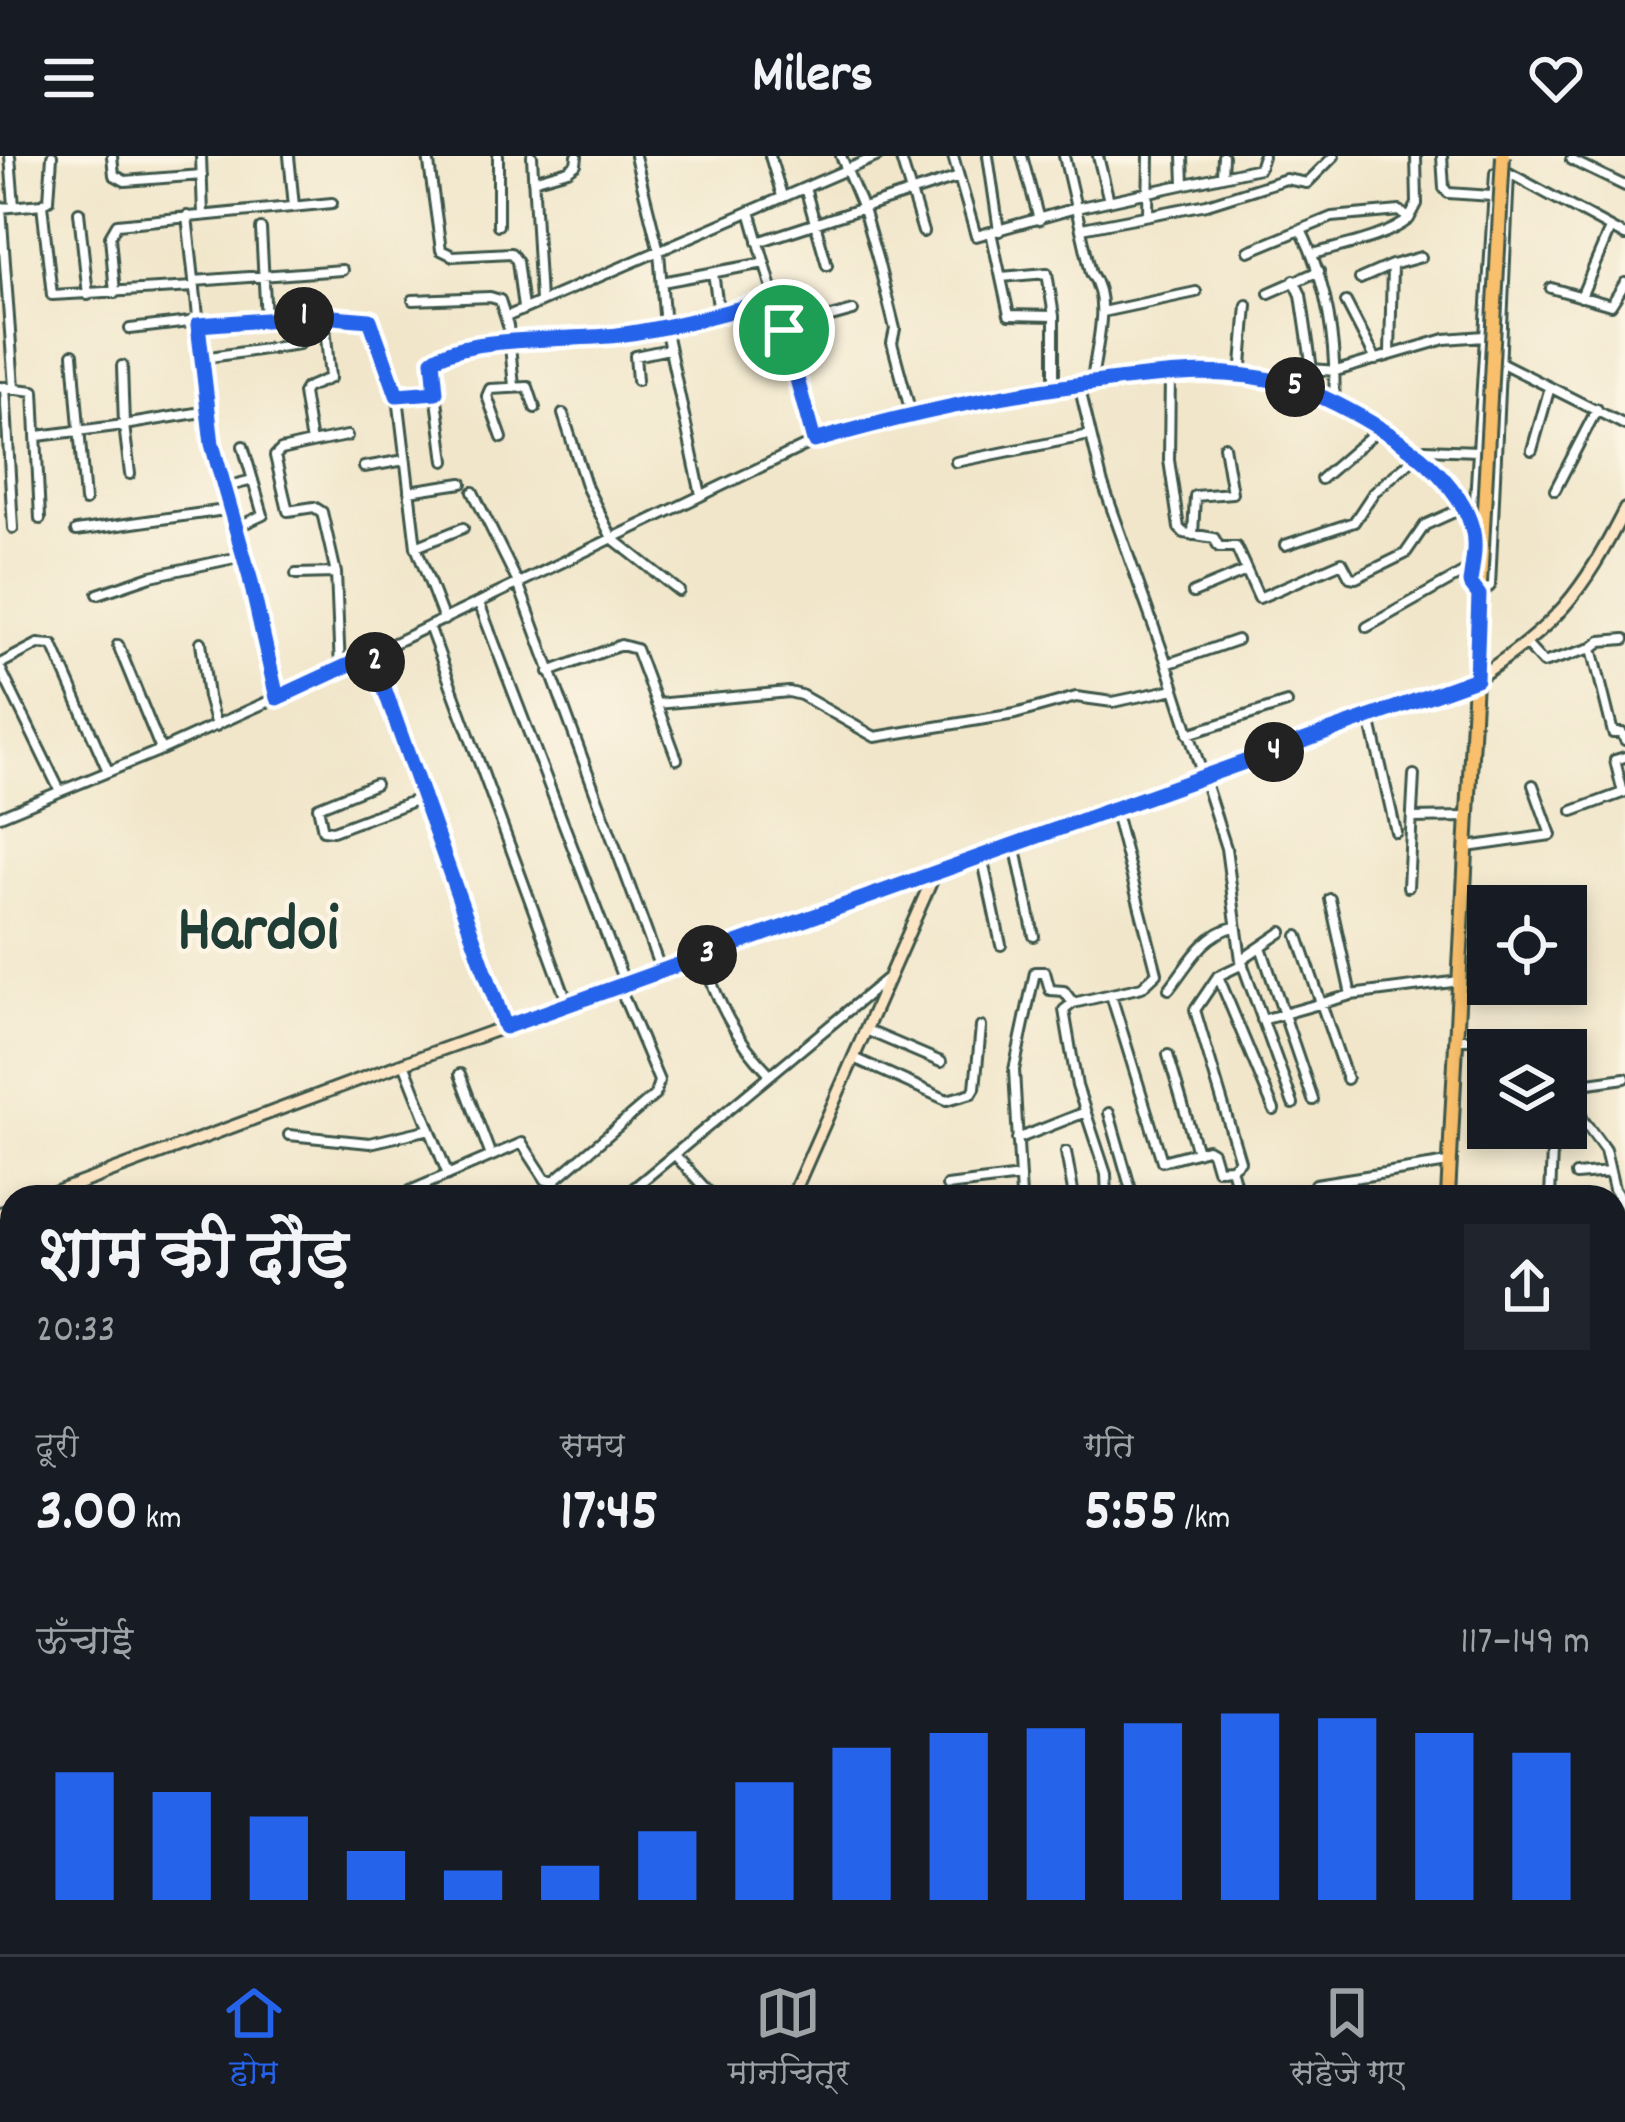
<!DOCTYPE html>
<html lang="hi">
<meta charset="utf-8">
<style>
body{margin:0;font-family:Dekko,"Playpen Sans Deva",sans-serif;background:#20242c;color:#f1f3f6;height:100vh;display:flex;flex-direction:column;font-size:45px;white-space:nowrap}
*{box-sizing:border-box;margin:0}
p{font-size:39px;color:#9ea1a6}
.icon{flex:none;width:66px;height:66px;fill:none;stroke:currentColor;stroke-width:2;stroke-linecap:round;stroke-linejoin:round}
.map{position:relative;flex:1;overflow:hidden}
.sheet{position:absolute;left:0px;top:1029px;width:1626px;height:771px;display:flex;flex-direction:column;background:#171b24;border-radius:36px 36px 0 0;box-shadow:0 6px 18px #0003}
.sheet>*{flex:none}
.controls{position:absolute;left:1467px;top:729px;display:grid;gap:24px}
.controls a{display:grid;place-items:center;width:120px;height:120px;border-radius:0px;background:#171b24;box-shadow:0 6px 18px #0003;font-size:60px}
.pin{position:absolute;display:grid;place-items:center;width:102px;height:102px;color:#fff;margin:-51px;border:6px solid #fff;border-radius:50%;box-shadow:0 3px 12px #0007}
.km{position:absolute;width:60px;height:60px;margin:-30px;border-radius:50%;background:#222;color:#fff;font-size:33px;line-height:60px;text-align:center}
.round{display:grid;place-items:center;flex:none;width:126px;height:126px;border-radius:0px;background:#20242c}
.overview{display:flex;align-items:center;justify-content:space-between;height:204px;padding:0 36px}
h1{font-size:66px;font-weight:800;line-height:90px}
.metrics{display:grid;grid-template-columns:repeat(3,1fr);gap:18px;height:204px;padding:12px 36px}
.metrics div{display:grid;align-content:center}
.metrics b{font-size:60px;font-weight:800}
.metrics small{font-size:33px;font-weight:400}
.metrics p{font-size:33px}
.chart{height:336px;padding:24px 36px}
.chart p{display:flex;justify-content:space-between}
.chart svg{width:100%;height:216px;margin-top:12px;stroke:#2563eb;stroke-width:6}
header{display:flex;justify-content:space-between;align-items:center;height:156px;padding:0 36px;background:#171b24;font-size:54px;font-weight:800}
.tabs{display:flex;justify-content:space-around;align-items:center;height:168px;border-top:3px solid #363941;background:#171b24;font-size:33px;color:#9ea1a6}
.tabs a{display:grid;justify-items:center;gap:6px}
.tabs .current{color:#2563eb}
.map>svg:first-child{display:block}
.lines{fill:none;stroke-linecap:round;stroke-linejoin:round}
.street-casing{stroke:#3e564a;stroke-width:14}
.secondary-casing{stroke:#3e564a;stroke-width:16}
.primary-casing{stroke:#3e564a;stroke-width:18}
.highway-casing{stroke:#3e564a;stroke-width:20}
.street{stroke:#fff;stroke-width:8}
.secondary{stroke:#fce5c4;stroke-width:10}
.primary{stroke:#f8bf6c;stroke-width:12}
.highway{stroke:#f8bf6c;stroke-width:14}
.primary-bridge-casing{stroke:#3e564a;stroke-width:18;stroke-linecap:butt}
.primary-bridge{stroke:#f8bf6c;stroke-width:12}
.route-casing{stroke:#fff;stroke-width:24}
.route{stroke:#2563eb;stroke-width:15}
.labels{text-anchor:middle;stroke-width:9;stroke-linejoin:round;paint-order:stroke}
.town-label{font-size:66px;font-weight:bold;fill:#1f3d34;stroke:#fcf5e5}
</style>
<header><svg class="icon" aria-label="menu" viewBox="0 0 24 24"><path d="M4 6h16M4 12h16M4 18h16"/></svg>Milers<svg class="icon" aria-label="heart" viewBox="0 0 24 24"><path d="M12 20l-8-8c-3-5 5-10 8-4 3-6 11-1 8 4z"/></svg></header>
<div class="map">
<svg width="1625" height="1798" viewBox="0 0 1625 1798">
<rect width="100%" height="100%" fill="#fcf5e5"/>
<filter id="ink" filterUnits="userSpaceOnUse"><feTurbulence type="fractalNoise" baseFrequency=".00833" numOctaves="2"/><feDisplacementMap in="SourceGraphic" scale="24" xChannelSelector="R" yChannelSelector="G"/><feConvolveMatrix kernelMatrix="1 2 1 2 8 2 1 2 1" color-interpolation-filters="sRGB"/></filter>
<filter id="wash" filterUnits="userSpaceOnUse"><feTurbulence type="fractalNoise" baseFrequency=".004" numOctaves="4" result="noise"/><feDisplacementMap in="SourceGraphic" scale="48" xChannelSelector="R" yChannelSelector="G"/><feGaussianBlur stdDeviation="2.7" result="paint"/><feColorMatrix in="noise" values="0 0 0 0 0 0 0 0 0 0 0 0 0 0 0 0 0 1.4 0 .05"/><feComposite in="paint" operator="in"/></filter>
<g filter="url(#wash)">
<rect width="100%" height="100%" fill="#f1e6ca"/>
</g>
<g filter="url(#ink)">
<g class="lines">
<defs>
<path id="street" d="M 10,0 L 14,50
M 112,0 L 114,19 L 125,25 L 202,19
M 201,0 L 203,59
M 289,0 L 294,50
M 428,0 L 441,94 L 453,100 L 511,97 L 517,105 L 523,152
M 532,0 L 540,145
M 635,0 L 659,95 L 665,171 L 701,339
M 770,0 L 782,40
M 841,0 L 863,53 L 878,105 L 895,173 L 892,187 L 911,257
M 900,0 L 923,76
M 953,0 L 976,80 L 1076,52 L 1259,12 L 1263,0
M 988,0 L 999,75
M 1022,0 L 1039,64
M 1064,0 L 1091,117 C 1112,147 1095,191 1092,227
M 1098,0 L 1109,45
M 1183,0 L 1184,28
M 1442,0 L 1444,32 L 1448,37 L 1492,40
M 1571,4 L 1625,30
M 1509,17 L 1490,430 L 1479,439 L 1470,427 L 1495,17 L 1509,17 L 1625,80
M 1222,19 L 1223,0
M 533,24 L 568,14 L 576,8 L 577,0
M 805,32 L 827,109
M 42,48 L 49,44 L 52,0
M 0,52 L 42,48 L 52,139 L 194,131
M 1,52 L 14,231
M 750,55 L 815,285
M 79,56 L 88,139
M 1148,58 L 1149,0
M 187,60 L 212,288 L 250,422 L 277,542
M 1409,63 L 1417,48 L 1416,0
M 498,69 L 498,0
M 1082,72 L 1207,48 L 1286,23 L 1307,27 L 1334,0
M 261,73 L 266,164
M 1301,74 C 1327,126 1337,189 1334,247
M 991,76 L 1009,159 L 1054,160
M 758,86 L 959,21
M 1249,95 L 1332,61 L 1400,55 L 1409,63 C 1388,81 1341,90 1313,98
M 713,117 L 719,157
M 1001,121 L 1047,117 L 1054,160 L 1054,230
M 1360,123 L 1392,109 L 1421,101
M 1294,124 L 1301,139 L 1312,213 L 1336,215 L 1445,183 L 1484,180
M 194,125 L 342,114
M 662,126 L 764,107
M 1551,132 L 1611,149 L 1625,127
M 115,137 L 110,80 L 117,68 L 332,47
M 1269,137 L 1319,115
M 1581,141 L 1610,73
M 413,144 L 490,141 L 500,144 L 508,170 L 514,230
M 1346,146 L 1376,204
M 1102,156 L 1196,136
M 324,160 L 330,222 L 306,232 L 303,237 L 311,287 L 281,294 L 275,300 L 288,355 L 314,351 L 322,356 L 336,417 L 340,513
M 506,161 L 878,0
M 198,168 L 321,160 L 371,164 L 399,249 L 416,391 L 444,464
M 130,173 L 198,165
M 784,174 L 853,155
M 73,198 L 85,345
M 1390,198 L 1392,109
M 203,202 L 299,188
M 1498,205 L 1625,269
M 1170,216 L 1169,304 L 1179,372 L 1184,377 L 1214,382 L 1219,391 L 1236,391 L 1259,442 L 1342,406 L 1350,421 L 1356,422 L 1405,398 L 1425,369 L 1463,352
M 1241,221 L 1247,149
M 637,224 L 635,200 L 669,193
M 1079,229 L 1102,325 L 1167,508 L 1226,692 L 1241,804 L 1293,948
M 0,231 L 34,235 L 40,363
M 5,231 L 13,372
M 436,236 L 433,204 C 465,179 574,185 618,179 C 671,172 723,157 775,143
M 397,239 L 436,236 L 445,305
M 563,258 L 587,332 L 612,382 L 679,435
M 38,280 L 124,269 L 122,210
M 502,282 L 487,240 L 490,233 L 528,231 L 535,252
M 311,287 L 347,280
M 1532,294 L 1550,231
M 956,306 L 1090,279
M 364,311 L 405,304
M 130,318 L 124,269 L 208,255
M 1321,323 L 1380,272
M 225,331 L 253,324
M 1555,334 L 1597,253
M 409,335 L 462,327
M 473,336 L 518,427 L 661,815
M 237,371 L 263,359 L 243,290
M 76,375 L 232,353
M 1193,379 L 1195,340 L 1232,337 L 1224,290
M 1285,389 L 1354,366 L 1374,336 L 1425,293 L 1478,295
M 416,391 L 463,372
M 296,418 L 336,417
M 1193,437 L 1246,415
M 98,438 L 151,420 L 244,400
M 479,447 L 625,828
M 429,470 L 568,848
M 1367,471 L 1470,413
M 201,486 L 208,541 L 216,570
M 1526,488 L 1543,507 L 1592,492 L 1613,577 L 1622,577 L 1625,584
M 118,489 L 161,594
M 1592,492 L 1601,485 L 1625,483
M 372,498 L 505,871
M 0,508 L 38,488 L 53,489 L 108,615
M 1167,508 L 1237,484
M 0,512 L 60,635
M 549,516 L 621,489 L 636,493 L 677,603
M 656,548 L 789,536 L 801,539 L 875,581 L 1015,558 L 1076,541 L 1113,546 L 1175,533
M 1370,562 L 1396,676
M 1188,578 L 1287,547
M 375,628 L 318,651 L 323,674 L 333,675 L 424,641
M 1623,637 L 1615,604 L 1625,601
M 1573,655 L 1625,636
M 0,660 L 161,594 L 340,513 L 815,285 L 911,257 L 1007,238 L 1170,216 L 1218,217 L 1289,229 L 1359,259 L 1418,297 L 1463,352 L 1474,378
M 1412,662 L 1467,661
M 1015,688 L 1034,780
M 1467,691 L 1551,679 L 1533,629
M 982,700 L 1001,789
M 1408,731 L 1414,619
M 1330,743 L 1351,839
M 1298,780 L 1347,923
M 1261,791 L 1313,944
M 702,801 C 720,850 733,880 770,918
M 1241,804 L 1282,776
M 1218,820 L 1274,954
M 1169,833 C 1189,808 1202,779 1234,771
M 1111,839 L 1162,1005 L 1207,993 L 1212,996 L 1217,1013 L 1231,1012
M 1262,864 L 1351,839 L 1460,825
M 866,874 L 941,906
M 1457,883 L 1525,883 L 1540,894
M 1168,899 L 1197,996
M 854,902 L 947,944 L 972,937 L 975,932 L 981,871
M 404,907 L 448,1019
M 460,918 L 491,1000
M 1567,930 L 1625,922
M 1570,931 L 1583,964 L 1605,994 L 1614,1033 L 1625,1050
M 1109,957 L 1133,1041
M 289,979 L 370,987 L 430,973
M 1017,983 L 1083,957
M 1066,996 L 1074,1041
M 675,999 L 713,1041
M 1576,1019 L 1610,1016
M 1315,1028 L 1448,1007
M 947,1030 L 1020,1021
M 396,1041 L 522,987 L 546,1024 L 555,1024 L 655,939 L 659,925 L 619,830
M 623,1041 L 885,824
M 1021,1041 L 1014,914 L 1035,816 L 1045,816 L 1050,834 L 1064,835 L 1073,847
M 1107,1041 L 1106,1018 L 1077,930 L 1064,854 L 1073,847 L 1142,831 L 1157,817 L 1114,653
M 1188,1041 L 1200,1037
M 1239,1041 L 1231,1012 L 1240,1005 L 1195,854 L 1218,820 L 1243,808
M 1550,1041 L 1553,972
M 1614,1127 L 1617,1126
M 1614,1170 L 1617,1157
M 1614,1243 L 1625,1246
M 1614,1274 L 1625,1277
M 1614,1382 L 1625,1343
M 1614,1402 L 1625,1409
M 1614,1461 L 1625,1464
M 0,1746 L 12,1742
M 0,1778 L 12,1774
M 21,1788 L 25,1798
M 60,1788 L 63,1798
M 112,1788 L 114,1798
M 183,1788 L 190,1797 L 211,1788
M 222,1788 L 229,1798
M 243,1788 L 249,1798
M 341,1788 L 346,1798
M 414,1788 L 431,1798
M 511,1788 L 512,1798
M 557,1788 L 558,1798
M 778,1788 L 780,1798
M 969,1788 L 972,1798
M 1050,1788 L 1061,1798
M 1092,1788 L 1093,1798
M 1129,1788 L 1131,1798
M 1184,1788 L 1185,1798
M 1249,1788 L 1250,1798
M 1284,1788 L 1286,1798
M 1330,1788 L 1332,1798
M 1393,1788 L 1395,1798
M 692,1798 L 720,1788
M 887,1798 L 894,1788
M 1006,1798 L 1014,1788
M 1450,1798 L 1456,1788
M 1600,1798 L 1625,1793"/>
<path id="secondary" d="M 43,1041 L 404,907 L 1476,523 C 1558,467 1580,441 1625,353
M 792,1041 L 935,717
M 0,1057 L 12,1053
M 0,1070 L 12,1079
M 0,1083 L 12,1091
M 1614,1658 L 1625,1615
M 361,1798 L 368,1788
M 1541,1798 L 1547,1788"/>
<path id="primary" d="M 1448,1041 L 1480,428"/>
<path id="highway" d="M 0,1673 L 12,1669
M 832,1788 L 845,1798"/>
</defs>
<!-- street casing -->
<use href="#street" class="street-casing"/>
<!-- secondary casing -->
<use href="#secondary" class="secondary-casing"/>
<!-- primary casing -->
<use href="#primary" class="primary-casing"/>
<!-- highway casing -->
<use href="#highway" class="highway-casing"/>
<!-- street -->
<use href="#street" class="street"/>
<!-- secondary -->
<use href="#secondary" class="secondary"/>
<!-- primary -->
<use href="#primary" class="primary"/>
<!-- highway -->
<use href="#highway" class="highway"/>
<defs>
<path id="primary-bridge" d="M 1480,428 L 1503,0"/>
</defs>
<!-- primary-bridge casing -->
<use href="#primary-bridge" class="primary-bridge-casing"/>
<!-- primary-bridge -->
<use href="#primary-bridge" class="primary-bridge"/>
</g>
</g>
<g class="lines" filter="url(#ink)">
<defs>
<path id="route" d="M 775,143 L 814,285 C 904,259 991,240 1083,228 C 1153,220 1221,208 1291,229 C 1326,240 1359,259 1389,278 C 1422,298 1462,334 1472,372 C 1477,389 1472,410 1470,427 L 1479,439 L 1476,523 L 505,871 L 372,498 L 277,542 L 250,422 L 212,288 L 198,169 L 321,160 L 370,164 L 397,239 L 436,236 L 433,204 C 466,179 574,185 618,179 C 671,172 723,157 775,143 Z"/>
</defs>
<!-- route casing -->
<use href="#route" class="route-casing"/>
<!-- route -->
<use href="#route" class="route"/>
</g>
<g class="labels">
<!-- town labels -->
<g class="town-label">
<text x="258" y="792">Hardoi</text>
</g>
</g>
</svg>
<div class="controls">
<a><svg class="icon" aria-label="locate" viewBox="0 0 24 24"><circle cx="12" cy="12" r="6"/><path d="M12 2v4M12 18v4M2 12h4M18 12h4"/></svg></a>
<a><svg class="icon" aria-label="layers" viewBox="0 0 24 24"><path d="M12 4l9 5-9 5-9-5zM3 14l9 5 9-5"/></svg></a>
</div>
<div class="pin" style="left:784px;top:174px;background:#1e9e55"><svg class="icon" aria-label="arrive" viewBox="0 0 24 24"><path d="M6 21V4h12l-3 4 3 4H6"/></svg></div>
<b class="km" style="left:304px;top:161px">1</b>
<b class="km" style="left:375px;top:506px">2</b>
<b class="km" style="left:707px;top:799px">3</b>
<b class="km" style="left:1274px;top:596px">4</b>
<b class="km" style="left:1295px;top:231px">5</b>
<section class="sheet">
<div class="overview"><div><h1>शाम की दौड़</h1><p>20:33</p></div><a class="round"><svg class="icon" aria-label="share" viewBox="0 0 24 24"><path d="M12 15V3M7 8l5-5 5 5M5 13v7h14v-7"/></svg></a></div>
<div class="metrics">
<div><p>दूरी</p><b>3.00<small> km</small></b></div>
<div><p>समय</p><b>17:45</b></div>
<div><p>गति</p><b>5:55<small> /km</small></b></div>
</div>
<div class="chart"><p><span>ऊँचाई</span>117–149 m</p>
<svg viewBox="0 0 160 44" preserveAspectRatio="none"><path d="M5 44V18M15 44V22M25 44V27M35 44V34M45 44V38M55 44V37M65 44V30M75 44V20M85 44V13M95 44V10M105 44V9M115 44V8M125 44V6M135 44V7M145 44V10M155 44V14"/></svg>
</div>
</section>
</div>
<nav class="tabs">
<a class="current"><svg class="icon" aria-label="home" viewBox="0 0 24 24"><path d="M3 11l9-7 9 7M6 9v11h12V9"/></svg>होम</a>
<a><svg class="icon" aria-label="map" viewBox="0 0 24 24"><path d="M3 6l6-2 6 2 6-2v14l-6 2-6-2-6 2zM9 4v14M15 6v14"/></svg>मानचित्र</a>
<a><svg class="icon" aria-label="saved" viewBox="0 0 24 24"><path d="M7 4h10v16l-5-4-5 4z"/></svg>सहेजे गए</a>
</nav>
